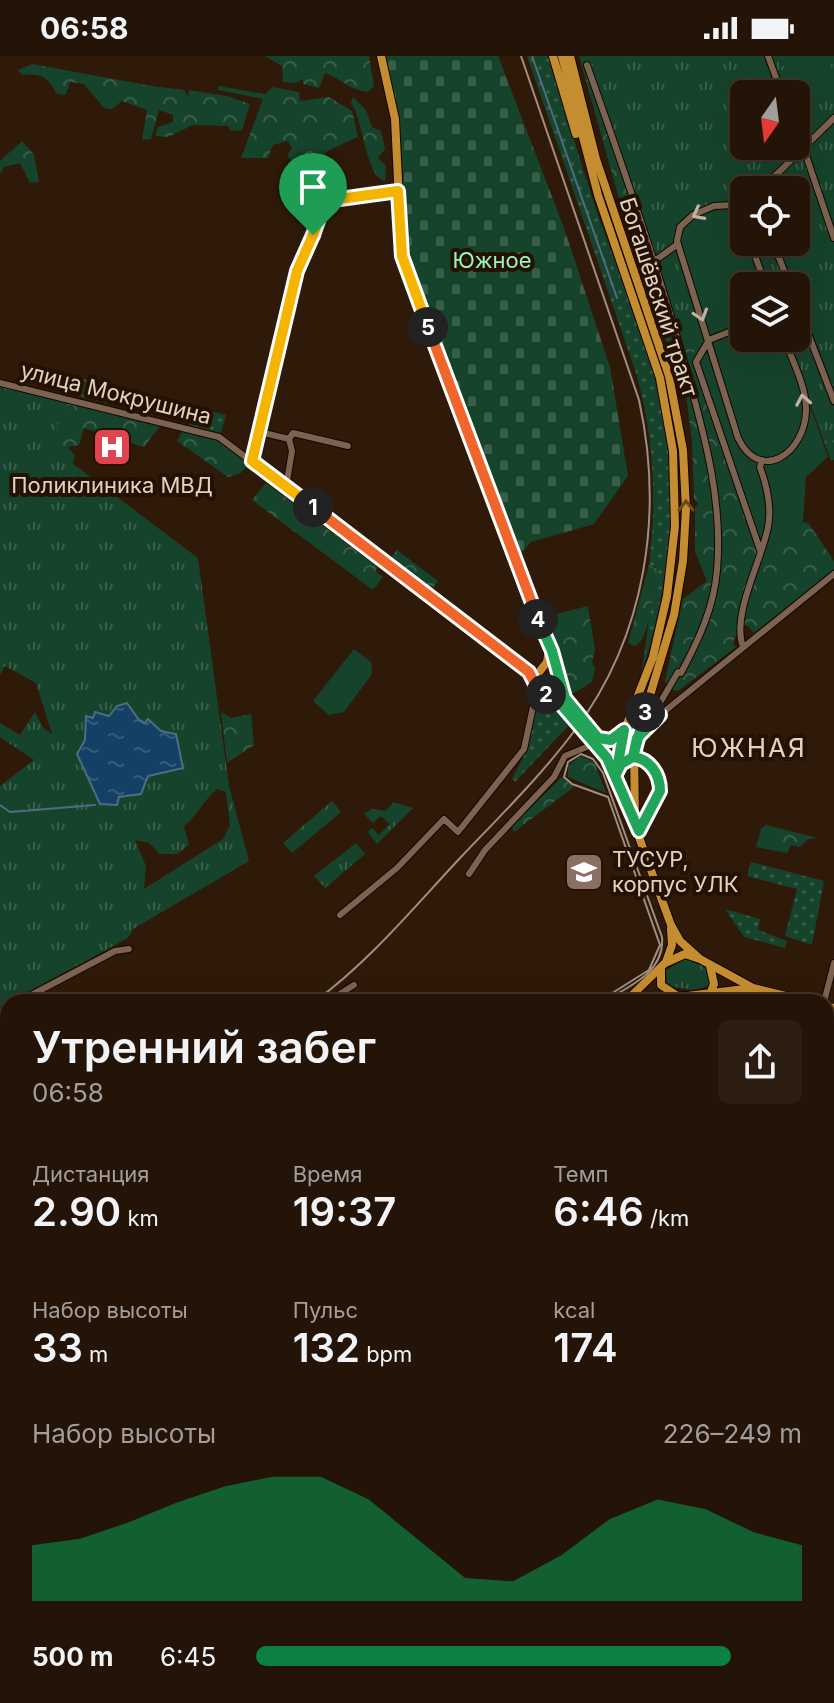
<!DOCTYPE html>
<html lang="ru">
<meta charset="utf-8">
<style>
body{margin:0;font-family:Inter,sans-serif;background:#2b1d11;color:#f1f3f6;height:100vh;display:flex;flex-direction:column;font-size:30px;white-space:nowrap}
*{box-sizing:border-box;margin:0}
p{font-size:26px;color:#a39e9b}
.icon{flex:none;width:44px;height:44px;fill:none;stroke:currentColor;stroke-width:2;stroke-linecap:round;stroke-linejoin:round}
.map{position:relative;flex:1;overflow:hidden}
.side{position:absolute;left:0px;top:938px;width:834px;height:710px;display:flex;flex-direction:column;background:#231407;border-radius:24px 24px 0 0;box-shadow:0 8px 32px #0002,0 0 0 2px #403328}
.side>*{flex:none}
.needle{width:52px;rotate:194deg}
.controls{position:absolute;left:730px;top:24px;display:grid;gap:16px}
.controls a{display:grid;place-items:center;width:80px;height:80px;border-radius:12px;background:#231407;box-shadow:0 8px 32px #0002,0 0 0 2px #403328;font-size:40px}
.pin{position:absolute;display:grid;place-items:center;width:68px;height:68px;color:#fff;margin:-82px -34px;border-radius:50% 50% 50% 0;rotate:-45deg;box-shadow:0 0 8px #0007}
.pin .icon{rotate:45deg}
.km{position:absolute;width:40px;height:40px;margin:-20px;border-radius:50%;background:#222;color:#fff;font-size:22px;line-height:40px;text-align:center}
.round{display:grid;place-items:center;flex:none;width:84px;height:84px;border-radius:12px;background:#2b1d11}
.summary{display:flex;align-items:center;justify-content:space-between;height:136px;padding:0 32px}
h1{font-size:44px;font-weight:600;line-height:60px}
.figures{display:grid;grid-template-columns:repeat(3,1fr);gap:12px;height:136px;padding:8px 32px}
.figures div{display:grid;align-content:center}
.figures b{font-size:40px;font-weight:600}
.figures small{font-size:22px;font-weight:400}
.figures p{font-size:22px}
.chart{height:224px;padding:16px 32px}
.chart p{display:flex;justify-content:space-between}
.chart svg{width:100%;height:144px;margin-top:8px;fill:#0b8043;opacity:.7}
ul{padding:0 32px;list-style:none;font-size:26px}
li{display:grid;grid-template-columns:128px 96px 1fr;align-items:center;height:60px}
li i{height:20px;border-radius:10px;background:#0b8043}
.status{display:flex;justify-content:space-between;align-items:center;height:56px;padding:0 40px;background:#231407;direction:ltr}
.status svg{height:22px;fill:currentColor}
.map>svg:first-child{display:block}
.grass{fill:url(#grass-dots)}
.forest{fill:url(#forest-crowns);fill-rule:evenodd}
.cemetery{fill:url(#cemetery-stones)}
.park{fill:url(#park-tufts);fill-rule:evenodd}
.pitch{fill:#16432b}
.water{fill:url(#water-ripples);stroke:#506c82;stroke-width:2}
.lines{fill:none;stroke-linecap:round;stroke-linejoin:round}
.stream{stroke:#506c82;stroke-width:2}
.minor-casing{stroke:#160500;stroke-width:8}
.major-casing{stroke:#160500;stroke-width:10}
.minor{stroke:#7c6351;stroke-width:6}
.major{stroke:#c48d32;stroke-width:8}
.tram{stroke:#9f8e81;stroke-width:2}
.rail{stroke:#9f8e81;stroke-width:2}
.oneway{stroke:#c2b1a4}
.oneway2{stroke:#6d4918}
.split-1-casing{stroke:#fff;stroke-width:16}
.split-2-casing{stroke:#fff;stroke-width:16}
.split-3-casing{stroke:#fff;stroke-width:16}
.split-4-casing{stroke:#fff;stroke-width:16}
.split-5-casing{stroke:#fff;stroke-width:16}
.split-6-casing{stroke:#fff;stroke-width:16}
.split-1{stroke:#f5b400;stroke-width:10}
.split-2{stroke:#f0652b;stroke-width:10}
.split-3{stroke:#22a559;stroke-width:10}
.split-4{stroke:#22a559;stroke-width:10}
.split-5{stroke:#f0652b;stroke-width:10}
.split-6{stroke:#f5b400;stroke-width:10}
.labels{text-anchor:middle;stroke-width:8;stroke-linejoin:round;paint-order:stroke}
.park-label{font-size:22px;fill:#9bf1be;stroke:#251102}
.street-label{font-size:22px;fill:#e0d2c7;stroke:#251102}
.poi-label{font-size:22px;fill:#e0d2c7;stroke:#251102}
.quarter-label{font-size:26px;letter-spacing:2px;fill:#e0d2c7;stroke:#251102}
</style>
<div class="status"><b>06:58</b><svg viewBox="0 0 49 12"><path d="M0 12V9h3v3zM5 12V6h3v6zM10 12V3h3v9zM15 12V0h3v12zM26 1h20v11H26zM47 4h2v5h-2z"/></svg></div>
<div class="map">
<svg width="834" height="1647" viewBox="0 0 834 1647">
<defs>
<pattern id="grass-dots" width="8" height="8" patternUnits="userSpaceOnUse" patternTransform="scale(2)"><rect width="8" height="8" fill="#16432b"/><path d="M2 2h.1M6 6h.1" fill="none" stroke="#385d48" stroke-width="1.8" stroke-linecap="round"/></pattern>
<pattern id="forest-crowns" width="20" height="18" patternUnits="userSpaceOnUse" patternTransform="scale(2)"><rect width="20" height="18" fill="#16432b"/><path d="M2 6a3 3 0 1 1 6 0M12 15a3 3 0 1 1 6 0" fill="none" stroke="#385d48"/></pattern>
<pattern id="cemetery-stones" width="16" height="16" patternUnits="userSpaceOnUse" patternTransform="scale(2)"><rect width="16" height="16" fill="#16432b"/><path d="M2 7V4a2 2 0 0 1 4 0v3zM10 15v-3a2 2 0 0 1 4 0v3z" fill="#385d48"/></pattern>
<pattern id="park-tufts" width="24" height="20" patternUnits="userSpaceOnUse" patternTransform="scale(2)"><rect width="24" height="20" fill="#16432b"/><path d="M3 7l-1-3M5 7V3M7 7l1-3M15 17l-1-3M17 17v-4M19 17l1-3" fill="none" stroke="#385d48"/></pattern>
<pattern id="water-ripples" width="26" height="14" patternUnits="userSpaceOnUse" patternTransform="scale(2)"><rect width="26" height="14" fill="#134065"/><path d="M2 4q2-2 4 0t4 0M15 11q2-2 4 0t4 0" fill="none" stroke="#355b7a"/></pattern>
</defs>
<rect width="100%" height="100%" fill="#2f1a09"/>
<!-- grass -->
<path class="grass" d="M 527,0 L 550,0 C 565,54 581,109 599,162 C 618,216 641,267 655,322 C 681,420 673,520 642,615 L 656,511 L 649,509 C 657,444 654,383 637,320 Z
M 61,317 L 109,330 L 106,347 L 67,337 L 58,318 Z
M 192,351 L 226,359 L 221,377 L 189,369 Z
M 542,644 L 553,647 L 570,668 L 515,726 L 512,723 L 529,690 L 536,652 Z
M 751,806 L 824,825 L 812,889 L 785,880 L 797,833 L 747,820 Z
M 725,853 L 760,863 L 758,874 L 787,885 L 785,892 L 744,881 Z"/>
<!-- forest -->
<path class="forest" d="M 265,0 L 369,0 L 374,31 L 367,36 C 351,34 340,23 325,17 L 319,32 L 303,28 L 303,23 L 295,27 L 283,26 L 282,10 Z
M 579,0 L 834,0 L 834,404 L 831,405 L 787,282 L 796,282 L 796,230 L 744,230 L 703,279 L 763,495 L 803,466 L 809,468 L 834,505 L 834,513 L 754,577 L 748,570 L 740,568 L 733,587 L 736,591 L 678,635 L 669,633 L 665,625 L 683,543 L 707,525 L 695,495 L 695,451 L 698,448 L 694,442 L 692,386 L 685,330 L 669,296 L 652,235 L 627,171 ZM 744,38 L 796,38 L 796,90 L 744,90 ZM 744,134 L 796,134 L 796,186 L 744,186 Z
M 32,8 L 152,30 L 184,34 L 188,41 L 189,34 L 227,40 L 250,48 L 242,74 L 231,75 L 228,70 L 193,69 L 168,81 L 155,80 L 158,71 L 173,66 L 173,59 L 159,54 L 151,83 L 142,84 L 147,54 L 122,45 L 112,53 L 104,52 L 84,28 L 70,26 L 66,39 L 57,38 C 47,21 42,17 22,19 L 18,14 Z
M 218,30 L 265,38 L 273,31 L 299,36 L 300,45 L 329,41 L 352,55 L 358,81 L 327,95 L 314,112 L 302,102 L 293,106 L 287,100 L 292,92 L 288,85 L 273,89 L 268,102 L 241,102 L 263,43 L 218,34 Z
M 353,41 L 366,54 L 372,71 L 381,75 L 385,93 L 378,102 L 386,110 L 385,125 C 365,120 364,64 351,47 Z
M 22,85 L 34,99 L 39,126 L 30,127 L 20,107 L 4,111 L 0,118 L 0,105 Z
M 68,346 L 160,370 L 144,391 L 84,372 L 79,389 L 68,391 L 75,400 L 72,408 L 47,389 Z
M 183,374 L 213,381 L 249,407 L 241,417 L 228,421 L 177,385 Z
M 266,427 L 378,511 L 375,515 L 383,521 L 373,534 L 252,444 Z
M 397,494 L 438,525 L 430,536 L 388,505 Z
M 649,509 L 657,513 C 654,531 651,582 635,590 L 628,587 Z
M 588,550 L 595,594 L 592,606 L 595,612 L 592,626 L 569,640 L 541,562 Z
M 221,656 L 231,662 L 251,658 L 254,689 L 227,707 Z
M 580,700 L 594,706 L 606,737 L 568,721 L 568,710 Z
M 562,721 L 574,731 L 514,776 L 512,770 Z
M 766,769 L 818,782 L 808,783 L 800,791 L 791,789 L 787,797 L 756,791 L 761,773 Z"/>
<!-- cemetery -->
<path class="cemetery" d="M 385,0 L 498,0 L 564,172 L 610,311 L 628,420 L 594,468 L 531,486 L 518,501 L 416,229 C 400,153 403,75 385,0 Z"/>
<!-- park -->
<path class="park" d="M 581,0 L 834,0 L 834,384 L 827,387 L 789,282 L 796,282 L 796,230 L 744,230 L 744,264 L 672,286 L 647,194 ZM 744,38 L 796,38 L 796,90 L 744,90 ZM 744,134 L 796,134 L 796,186 L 744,186 Z
M 0,330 L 68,346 L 48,389 L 198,502 L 229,730 L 249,805 L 133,873 L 128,882 L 0,951 L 0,730 L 34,704 L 0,681 L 0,667 L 20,679 L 35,656 L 43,672 L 52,678 L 36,627 L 5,610 L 0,619 ZM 217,733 L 226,736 L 230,769 L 223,783 L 144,833 L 146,810 L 135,784 L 149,787 L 160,798 L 177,798 L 189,789 L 184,770 C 198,759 203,745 217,733 Z
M 332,745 L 341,756 L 292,797 L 283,787 Z
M 393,746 L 413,752 L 377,788 L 368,776 L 372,772 L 379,779 L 390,768 L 381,760 L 373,767 L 364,758 L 372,753 L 386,755 Z
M 356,787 L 365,798 L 325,832 L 314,820 Z
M 686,903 L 705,911 L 710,926 L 708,930 L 693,934 L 667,930 L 666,914 Z
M 826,1331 L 834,1353 L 834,1423 L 826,1422 Z"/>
<!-- pitch -->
<path class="pitch" d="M 793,0 L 826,0 L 834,17 L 834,39 L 803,53 L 781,5 Z
M 734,145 L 744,167 L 744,186 L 751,186 L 767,230 L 744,230 L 744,282 L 786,282 L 828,401 L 806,421 L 803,466 L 763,495 L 755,492 L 691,302 L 703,279 L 667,175 C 687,157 706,146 734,145 Z
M 354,593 L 371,606 L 372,618 L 344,656 L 329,659 L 313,645 Z"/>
<!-- water -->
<path class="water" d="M 127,647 L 139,664 L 145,667 L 148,663 L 161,675 L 176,678 L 183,712 L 148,720 L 141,738 L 119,741 L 117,749 L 100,748 L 77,698 L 85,684 L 86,660 L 93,662 L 95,656 L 109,660 L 117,650 Z"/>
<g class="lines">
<!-- stream -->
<path class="stream" d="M 532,0 L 617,242
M 0,749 L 10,756 L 95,749"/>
<defs>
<path id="minor" d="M 768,0 L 782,38
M 587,9 C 623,111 658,212 687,316 C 705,381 723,446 717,514 C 714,552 698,585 681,617 L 678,616 L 657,652
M 796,70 L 834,182
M 756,134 L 777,118 L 834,62
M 744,141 L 733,149 L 714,150 L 693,159 L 680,171 L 677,185 L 738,382 C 761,429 805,396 806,355 C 807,332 792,304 784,282
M 733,149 L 744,170
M 750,186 L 766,230
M 773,186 L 790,230
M 635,219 L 678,188
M 796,246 L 834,345
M 744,270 L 709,284 L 696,306 L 760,494
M 0,327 L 219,381 L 509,601 L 535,627
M 260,376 L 289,383 L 292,395 L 286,431
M 289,383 L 293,377 L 348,390
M 252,405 L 297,215 L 325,145 L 398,135
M 743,591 C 731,559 762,504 768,471 C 772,450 767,430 760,411 L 762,404
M 660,659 L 834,518
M 618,715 L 625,705 L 638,701 C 675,718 654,751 639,775
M 469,818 L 485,794 L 554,721 L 565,700 L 594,688
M 340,859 L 397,812 L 444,763 L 458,776 L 524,693 L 537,632
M 18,946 L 115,895 L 129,893
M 327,946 L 354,929
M 824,946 L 834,907
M 0,956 L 8,951
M 0,976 L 8,990
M 826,1008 L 834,1010
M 0,1019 L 8,1013
M 826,1097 L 834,1094
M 498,1647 L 500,1640
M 611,1647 L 613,1640
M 721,1647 L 723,1640"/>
<path id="major" d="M 381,0 L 395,63 L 401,185 L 409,221 L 552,595 L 565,642 L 598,682 L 611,684 L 623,675
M 553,0 L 576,78
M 562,0 L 598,139 L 660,322 L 673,395 L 675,470 L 667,540 L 653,601 L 621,683 L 616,705 L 616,718 L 671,869 L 680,885 L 700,903
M 570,0 L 596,103 L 669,320 L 683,394 L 686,453 L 683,505 L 674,559 L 634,693 L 635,763
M 549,592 L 547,606 L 536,620 L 537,632 L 558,645 L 614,714
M 640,679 L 660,659 L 651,657 L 647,650
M 666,906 L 672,889 L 671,873
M 661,913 L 661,929 L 679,941 L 753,932
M 625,946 L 665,907 L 685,898 L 700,903 L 753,932 L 810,946
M 650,946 L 677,941
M 707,946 L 714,928 L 710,910
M 826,950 L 834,952
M 826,1218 L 834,1220
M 0,1303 L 8,1298
M 826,1314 L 834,1336
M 826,1573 L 834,1575
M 366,1640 L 392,1647
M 403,1640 L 428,1647
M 264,1647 L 264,1640
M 269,1647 L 271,1640"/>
</defs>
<!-- minor casing -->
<use href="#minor" class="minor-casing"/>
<!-- major casing -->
<use href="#major" class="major-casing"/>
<!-- minor -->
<use href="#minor" class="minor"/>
<!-- major -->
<use href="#major" class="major"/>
<!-- tram -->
<path class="tram" d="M 598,946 L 649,914 L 660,889 L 608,741 L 572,728 L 564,721 L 568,706 L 581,698 L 593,703 L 603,717 L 662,881 C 665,917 629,930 603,946
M 390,1640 L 415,1647
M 254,1647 L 256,1640"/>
<!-- rail -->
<path class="rail" d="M 314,946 C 370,905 414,851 461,801 C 500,760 541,720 575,674 C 646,579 664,458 639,344 L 521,0
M 0,1122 L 8,1117"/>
</g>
<!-- one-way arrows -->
<defs><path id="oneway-chevron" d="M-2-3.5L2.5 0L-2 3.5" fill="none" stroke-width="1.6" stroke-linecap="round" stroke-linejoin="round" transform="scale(2)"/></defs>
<g class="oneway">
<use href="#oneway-chevron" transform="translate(698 158) rotate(152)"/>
<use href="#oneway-chevron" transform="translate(701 259) rotate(72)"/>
<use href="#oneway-chevron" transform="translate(803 344) rotate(-100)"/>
</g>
<use class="oneway2" href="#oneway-chevron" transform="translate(686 450) rotate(-90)"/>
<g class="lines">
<defs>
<path id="split-1" d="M 313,451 L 252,405 L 297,215 L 313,179"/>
<path id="split-2" d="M 313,451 L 529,616 L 537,632 L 536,642 L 546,638"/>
<path id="split-3" d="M 546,638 L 558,645 L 607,702 L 639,775 L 660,735 C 660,718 650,703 633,701 L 645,656"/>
<path id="split-4" d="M 538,563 L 552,595 L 565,642 L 598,682 L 611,684 L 624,674 L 616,718 L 621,708 L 633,701 L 637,682 L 660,659 L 651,657 L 647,650 L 645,656"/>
<path id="split-5" d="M 428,271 L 538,563"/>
<path id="split-6" d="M 313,179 L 325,145 L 398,135 L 402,200 L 428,271"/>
</defs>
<!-- split-1 casing -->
<use href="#split-1" class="split-1-casing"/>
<!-- split-2 casing -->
<use href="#split-2" class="split-2-casing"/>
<!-- split-3 casing -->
<use href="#split-3" class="split-3-casing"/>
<!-- split-4 casing -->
<use href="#split-4" class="split-4-casing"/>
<!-- split-5 casing -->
<use href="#split-5" class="split-5-casing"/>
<!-- split-6 casing -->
<use href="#split-6" class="split-6-casing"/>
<!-- split-1 -->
<use href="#split-1" class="split-1"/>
<!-- split-2 -->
<use href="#split-2" class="split-2"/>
<!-- split-3 -->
<use href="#split-3" class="split-3"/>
<!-- split-4 -->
<use href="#split-4" class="split-4"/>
<!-- split-5 -->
<use href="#split-5" class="split-5"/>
<!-- split-6 -->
<use href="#split-6" class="split-6"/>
</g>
<!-- icons -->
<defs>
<symbol id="hospital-square" viewBox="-11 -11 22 22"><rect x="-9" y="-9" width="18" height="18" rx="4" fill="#e0444e" stroke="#251102"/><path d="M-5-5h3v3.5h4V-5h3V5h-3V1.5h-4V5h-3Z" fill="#fff"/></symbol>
<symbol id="university-square" viewBox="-11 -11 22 22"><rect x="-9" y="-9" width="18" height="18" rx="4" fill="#8d6e63" stroke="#251102"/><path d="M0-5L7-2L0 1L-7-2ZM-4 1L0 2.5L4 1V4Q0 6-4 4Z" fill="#fff"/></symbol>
</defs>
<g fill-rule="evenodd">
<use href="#hospital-square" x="90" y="369" width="44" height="44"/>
<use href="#university-square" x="562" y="794" width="44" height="44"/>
</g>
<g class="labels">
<!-- park labels -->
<g class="park-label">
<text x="492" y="212">Южное</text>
</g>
<!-- street labels -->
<g class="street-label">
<text transform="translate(659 241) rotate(72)" y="8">Богашёвский тракт</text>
<text transform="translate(116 337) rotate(14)" y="8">улица Мокрушина</text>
</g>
<!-- poi labels -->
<g class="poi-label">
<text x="112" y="437">Поликлиника МВД</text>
<text x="612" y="811" text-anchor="start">ТУСУР,<tspan x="612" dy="25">корпус УЛК</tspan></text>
</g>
<!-- quarter labels -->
<g class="quarter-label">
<text x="749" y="701">ЮЖНАЯ</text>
</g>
</g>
</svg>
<div class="controls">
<a><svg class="needle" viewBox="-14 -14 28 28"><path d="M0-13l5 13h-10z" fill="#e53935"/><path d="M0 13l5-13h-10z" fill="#a39e9b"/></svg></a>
<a><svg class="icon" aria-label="locate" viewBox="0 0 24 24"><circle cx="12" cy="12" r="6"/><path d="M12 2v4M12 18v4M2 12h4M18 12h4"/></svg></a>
<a><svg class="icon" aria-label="layers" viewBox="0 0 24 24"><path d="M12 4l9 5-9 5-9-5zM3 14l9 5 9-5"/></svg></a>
</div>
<div class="pin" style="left:313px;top:179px;background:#1e9e55"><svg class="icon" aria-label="arrive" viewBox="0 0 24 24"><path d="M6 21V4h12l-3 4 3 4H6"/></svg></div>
<b class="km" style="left:313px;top:451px">1</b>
<b class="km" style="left:546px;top:638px">2</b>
<b class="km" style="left:645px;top:656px">3</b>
<b class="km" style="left:538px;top:563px">4</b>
<b class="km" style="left:428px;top:271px">5</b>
<section class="side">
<div class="summary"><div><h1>Утренний забег</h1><p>06:58</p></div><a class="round"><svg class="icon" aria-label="share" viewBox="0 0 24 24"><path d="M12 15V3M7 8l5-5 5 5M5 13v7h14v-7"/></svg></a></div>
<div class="figures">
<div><p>Дистанция</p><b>2.90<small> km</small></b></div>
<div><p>Время</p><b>19:37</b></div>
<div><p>Темп</p><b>6:46<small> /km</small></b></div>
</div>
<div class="figures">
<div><p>Набор высоты</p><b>33<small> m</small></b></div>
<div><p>Пульс</p><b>132<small> bpm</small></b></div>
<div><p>kcal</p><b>174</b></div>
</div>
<div class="chart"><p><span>Набор высоты</span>226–249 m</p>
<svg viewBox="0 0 160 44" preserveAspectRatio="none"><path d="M0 44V27L10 25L20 20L30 14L40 9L50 6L60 6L70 13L80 25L90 37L100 38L110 30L120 19L130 13L140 16L150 23L160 27V44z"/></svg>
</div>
<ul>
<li><b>500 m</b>6:45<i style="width:87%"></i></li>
</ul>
</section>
</div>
